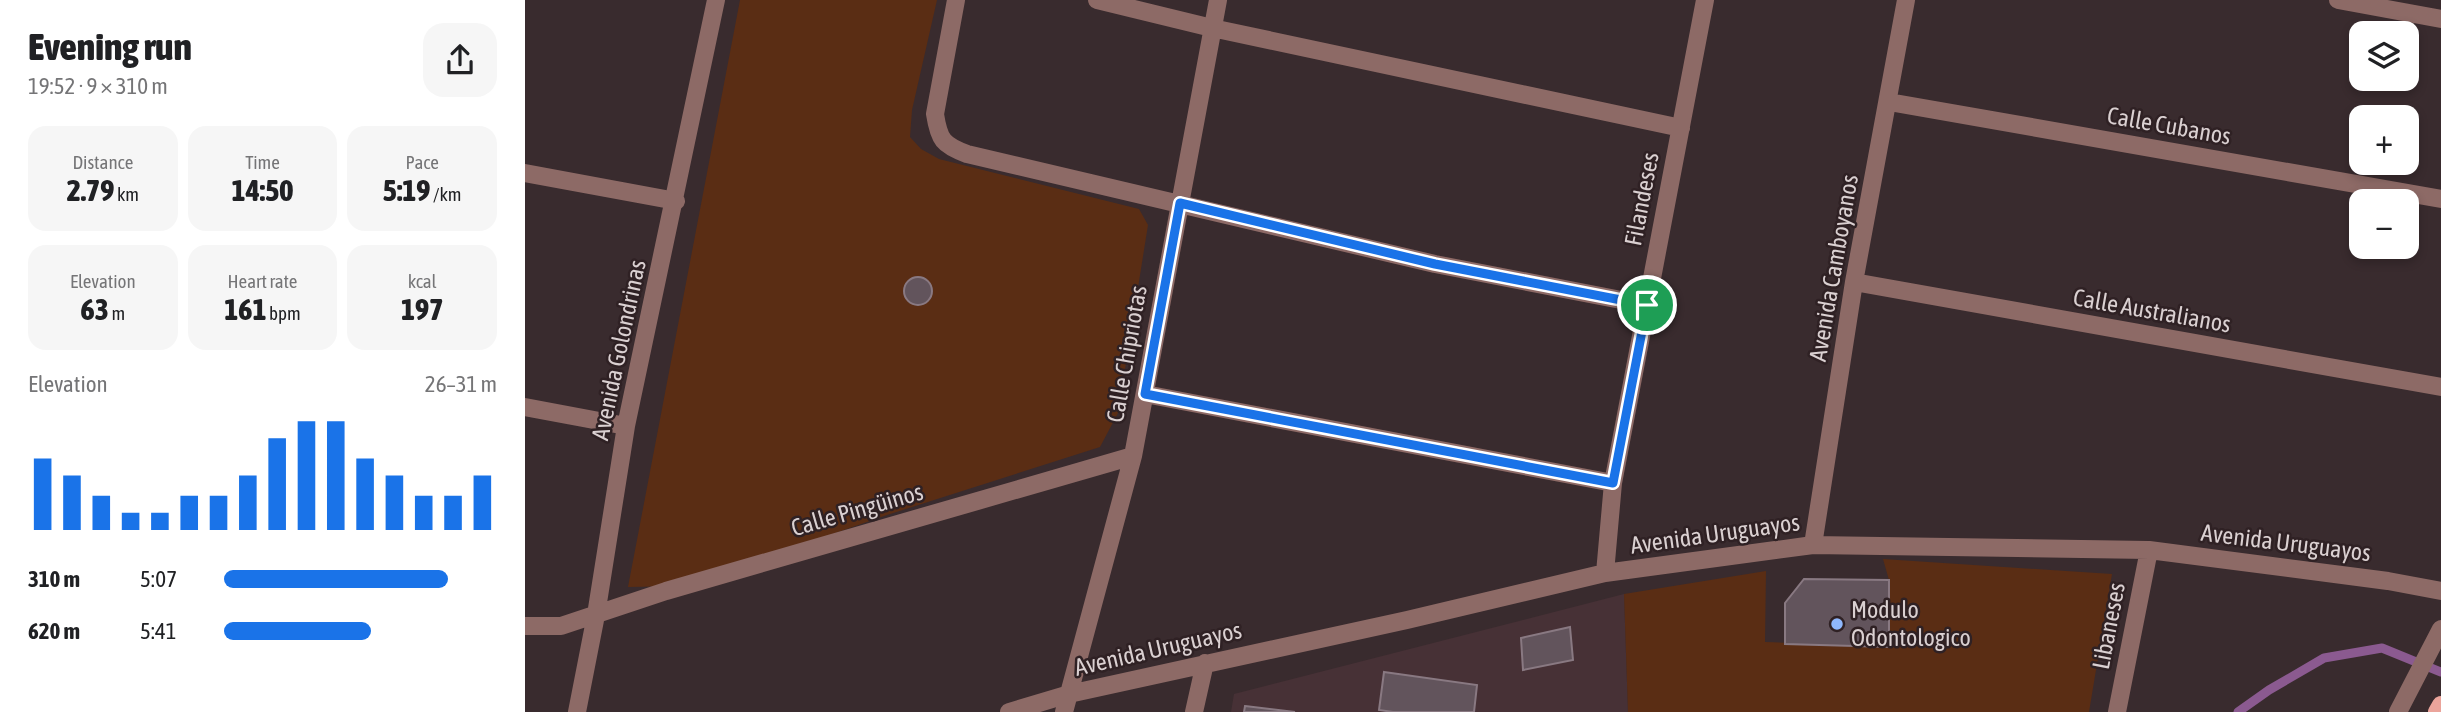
<!DOCTYPE html>
<meta charset="utf-8">
<style>
body{margin:0;font-family:"Asap Condensed",sans-serif;background:#f6f6f6;color:#202124;height:100vh;display:flex;flex-direction:column;font-size:26px;white-space:nowrap}
*{box-sizing:border-box;margin:0}
p{font-size:23px;color:#757577}
.icon{flex:none;width:38px;height:38px;fill:none;stroke:currentColor;stroke-width:2;stroke-linecap:round;stroke-linejoin:round}
.map{position:relative;flex:1;overflow:hidden}
.panel{display:flex;flex-direction:column;background:#fff;width:525px}
.panel>*{flex:none}
.tools{position:absolute;left:1824px;top:21px;display:grid;gap:14px}
.tools a{display:grid;place-items:center;width:70px;height:70px;border-radius:14px;background:#fff;box-shadow:0 4px 10px #0003;font-size:35px}
.pin{position:absolute;display:grid;place-items:center;width:60px;height:60px;color:#fff;margin:-30px;border:4px solid #fff;border-radius:50%;box-shadow:0 2px 7px #0007}
.round{display:grid;place-items:center;flex:none;width:74px;height:74px;border-radius:21px;background:#f6f6f6}
.overview{display:flex;align-items:center;justify-content:space-between;height:119px;padding:0 28px}
h1{font-size:38px;font-weight:800;line-height:52px}
.stats{display:grid;grid-template-columns:repeat(3,1fr);gap:10px;height:119px;padding:7px 28px}
.stats div{display:grid;align-content:center;border-radius:18px;background:#f6f6f6;text-align:center}
.stats b{font-size:30px;font-weight:800}
.stats small{font-size:19px;font-weight:400}
.stats p{font-size:19px}
.chart{height:196px;padding:14px 28px}
.chart p{display:flex;justify-content:space-between}
.chart svg{width:100%;height:126px;margin-top:7px;stroke:#1a73e8;stroke-width:6}
ul{padding:0 28px;list-style:none;font-size:23px}
li{display:grid;grid-template-columns:112px 84px 1fr;align-items:center;height:52px}
li i{height:18px;border-radius:9px;background:#1a73e8}
main{display:flex;flex:1;min-height:0}
.map>svg:first-child{display:block}
.built{fill:#473136}
.green{fill:#5a2d14}
.lines{fill:none;stroke-linecap:round;stroke-linejoin:round}
.stream{stroke:#8b5a90;stroke-width:9}
.building{fill:#62545c;stroke:#897982;stroke-width:2}
.minor{stroke:#8d6a66;stroke-width:18}
.major{stroke:#eba49b;stroke-width:18}
.route-casing{stroke:#fff;stroke-width:14}
.route{stroke:#1a73e8;stroke-width:9}
.poi-dot{fill:#8fb8fd;stroke:#2f2124;stroke-width:2.5}
.labels{text-anchor:middle;stroke-width:5;stroke-linejoin:round;paint-order:stroke}
.street-label{font-size:24px;fill:#dad0d1;stroke:#2f2124}
.poi-label{font-size:24px;fill:#dad0d1;stroke:#2f2124;text-anchor:start}
</style>
<main>
<section class="panel">
<div class="overview"><div><h1>Evening run</h1><p>19:52 · 9 × 310 m</p></div><a class="round"><svg class="icon" aria-label="share" viewBox="0 0 24 24"><path d="M12 15V3M7 8l5-5 5 5M5 13v7h14v-7"/></svg></a></div>
<div class="stats">
<div><p>Distance</p><b>2.79<small> km</small></b></div>
<div><p>Time</p><b>14:50</b></div>
<div><p>Pace</p><b>5:19<small> /km</small></b></div>
</div>
<div class="stats">
<div><p>Elevation</p><b>63<small> m</small></b></div>
<div><p>Heart rate</p><b>161<small> bpm</small></b></div>
<div><p>kcal</p><b>197</b></div>
</div>
<div class="chart"><p><span>Elevation</span>26–31 m</p>
<svg viewBox="0 0 160 44" preserveAspectRatio="none"><path d="M5 44V19M15 44V25M25 44V32M35 44V38M45 44V38M55 44V32M65 44V32M75 44V25M85 44V12M95 44V6M105 44V6M115 44V19M125 44V25M135 44V32M145 44V32M155 44V25"/></svg>
</div>
<ul>
<li><b>310 m</b>5:07<i style="width:82%"></i></li>
<li><b>620 m</b>5:41<i style="width:54%"></i></li>
</ul>
</section>
<div class="map">
<svg width="1916" height="712" viewBox="0 0 1916 712">
<rect width="100%" height="100%" fill="#392b2e"/>
<!-- built -->
<path class="built" d="M 1099,594 L 1103,712 L 706,712 L 709,694 Z"/>
<!-- green -->
<path class="green" d="M 215,0 L 412,0 L 387,110 L 385,137 L 396,149 L 414,159 L 614,209 L 623,225 L 593,413 L 575,447 L 362,515 L 158,586 L 103,587 Z
M 1358,559 L 1587,574 L 1564,712 L 1103,712 L 1099,594 L 1241,571 L 1240,642 L 1363,647 L 1364,580 Z"/>
<g class="lines">
<!-- stream -->
<path class="stream" d="M 1713,712 L 1744,690 L 1799,658 L 1857,648 L 1916,672"/>
</g>
<!-- building -->
<path class="building" d="M379 291a14 14 0 1 1 28 0a14 14 0 1 1-28 0Z
M 1279,579 L 1364,580 L 1364,647 L 1260,644 L 1260,603 Z
M 1045,627 L 1048,660 L 998,670 L 996,638 Z
M 859,672 L 952,685 L 949,712 L 868,712 L 854,710 Z
M 720,706 L 770,712 L 719,712 Z"/>
<g class="lines">
<!-- minor -->
<path class="minor" d="M 431,0 L 410,114 C 414,140 418,145 442,154 L 910,264 L 1122,305
M 572,0 L 687,28 L 1156,128
M 1813,0 L 1916,19
M 1364,102 L 1916,199
M 0,173 L 151,201
M 1329,282 L 1916,387
M 620,394 L 1088,483
M 0,407 L 101,426
M 1288,545 L 1329,282 L 1381,0
M 1080,573 L 1088,483 L 1180,0
M 0,626 L 36,626 L 141,591 L 608,456
M 52,712 L 71,615 L 101,426 L 191,0
M 484,712 L 544,694 L 882,620 L 1080,573 L 1288,545 L 1624,550 L 1863,581 L 1916,591
M 539,712 L 608,456 L 693,0
M 669,712 L 680,663
M 1592,712 L 1624,550
M 1873,712 L 1916,629"/>
<!-- major -->
<path class="major" d="M 1912,712 L 1916,705"/>
</g>
<g class="lines">
<defs>
<path id="route" d="M 655,203 L 910,264 L 1122,305 L 1088,483 L 620,394 Z"/>
</defs>
<!-- route casing -->
<use href="#route" class="route-casing"/>
<!-- route -->
<use href="#route" class="route"/>
</g>
<!-- markers -->
<circle class="poi-dot" cx="1312" cy="624" r="7"/>
<g class="labels">
<!-- street labels -->
<g class="street-label">
<text transform="translate(1644 126) rotate(10)" y="8">Calle Cubanos</text>
<text transform="translate(1117 199) rotate(-79)" y="8">Filandeses</text>
<text transform="translate(1309 268) rotate(-80)" y="8">Avenida Camboyanos</text>
<text transform="translate(1627 311) rotate(10)" y="8">Calle Australianos</text>
<text transform="translate(94 350) rotate(-78)" y="8">Avenida Golondrinas</text>
<text transform="translate(602 354) rotate(-80)" y="8">Calle Chipriotas</text>
<text transform="translate(332 510) rotate(-16)" y="8">Calle Pingüinos</text>
<text transform="translate(1190 534) rotate(-8)" y="8">Avenida Uruguayos</text>
<text transform="translate(1761 543) rotate(7)" y="8">Avenida Uruguayos</text>
<text transform="translate(1584 626) rotate(-79)" y="8">Libaneses</text>
<text transform="translate(633 649) rotate(-13)" y="8">Avenida Uruguayos</text>
</g>
<!-- poi labels -->
<g class="poi-label">
<text x="1326" y="618">Modulo<tspan x="1326" dy="28">Odontologico</tspan></text>
</g>
</g>
</svg>
<div class="tools">
<a><svg class="icon" aria-label="layers" viewBox="0 0 24 24"><path d="M12 4l9 5-9 5-9-5zM3 14l9 5 9-5"/></svg></a>
<a>+</a>
<a>−</a>
</div>
<div class="pin" style="left:1122px;top:305px;background:#1e9e55"><svg class="icon" aria-label="arrive" viewBox="0 0 24 24"><path d="M6 21V4h12l-3 4 3 4H6"/></svg></div>
</div>
</main>
